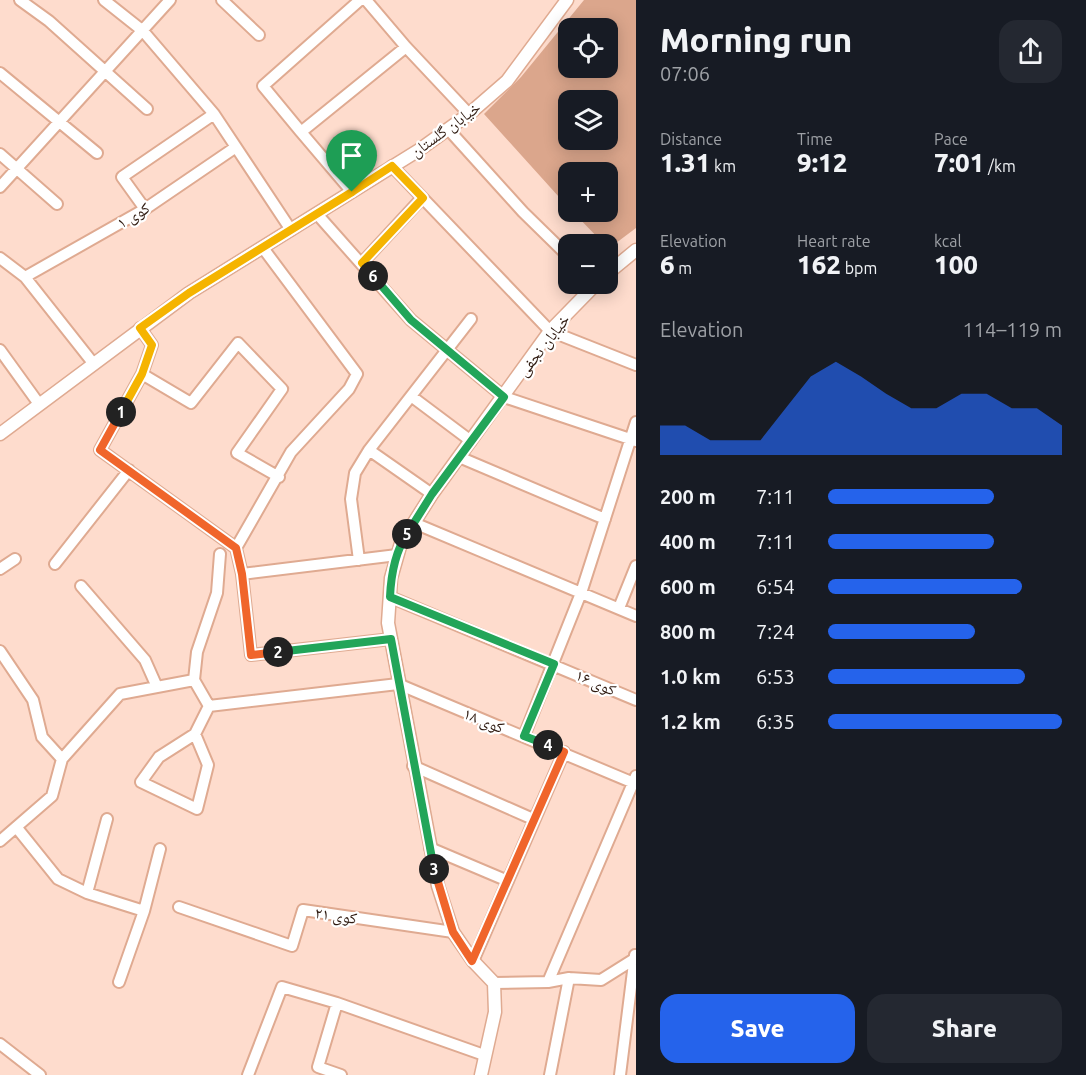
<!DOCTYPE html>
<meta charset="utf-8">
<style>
body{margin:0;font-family:Ubuntu,"Noto Naskh Arabic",sans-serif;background:#242831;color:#f1f3f6;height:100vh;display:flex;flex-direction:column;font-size:22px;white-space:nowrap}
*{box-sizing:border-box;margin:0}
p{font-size:20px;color:#9ea1a6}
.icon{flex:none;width:33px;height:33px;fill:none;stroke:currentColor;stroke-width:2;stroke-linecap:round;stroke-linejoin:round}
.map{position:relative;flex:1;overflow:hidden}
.details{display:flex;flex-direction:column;background:#171b24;width:450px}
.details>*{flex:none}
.buttons{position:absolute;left:558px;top:18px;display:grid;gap:12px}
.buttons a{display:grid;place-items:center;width:60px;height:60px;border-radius:12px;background:#171b24;box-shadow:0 3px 15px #0003;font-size:30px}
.pin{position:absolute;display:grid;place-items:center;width:51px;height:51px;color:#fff;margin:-62px -26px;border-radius:50% 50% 50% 0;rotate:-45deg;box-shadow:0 0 6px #0007}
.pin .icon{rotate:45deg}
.km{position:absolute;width:30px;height:30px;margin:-15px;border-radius:50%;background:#222;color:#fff;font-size:16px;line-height:30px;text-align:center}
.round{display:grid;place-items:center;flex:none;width:63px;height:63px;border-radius:18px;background:#242831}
.headline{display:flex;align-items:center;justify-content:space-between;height:102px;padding:0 24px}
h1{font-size:33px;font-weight:800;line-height:45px}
.metrics{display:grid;grid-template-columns:repeat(3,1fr);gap:9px;height:102px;padding:6px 24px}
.metrics div{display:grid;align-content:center}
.metrics b{font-size:26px;font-weight:800}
.metrics small{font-size:16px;font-weight:400}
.metrics p{font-size:16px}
.chart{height:168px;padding:12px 24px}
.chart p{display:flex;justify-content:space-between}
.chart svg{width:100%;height:108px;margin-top:6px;fill:#2563eb;opacity:.7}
.cta{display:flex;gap:12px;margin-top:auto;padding:12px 24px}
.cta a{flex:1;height:69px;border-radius:18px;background:#2563eb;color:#fff;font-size:24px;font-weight:800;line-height:69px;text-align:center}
.cta a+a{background:#242831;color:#f1f3f6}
ul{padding:0 24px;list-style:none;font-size:20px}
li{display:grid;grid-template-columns:96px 72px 1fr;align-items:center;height:45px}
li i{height:15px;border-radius:8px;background:#2563eb}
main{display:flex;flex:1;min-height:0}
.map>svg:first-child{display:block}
.green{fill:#dba68c;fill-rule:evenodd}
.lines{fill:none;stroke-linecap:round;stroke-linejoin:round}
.minor-casing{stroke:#dfaa91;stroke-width:14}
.tertiary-casing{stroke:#dfaa91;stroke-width:15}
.minor{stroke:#fff;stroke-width:10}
.tertiary{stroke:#fff;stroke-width:12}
.split-1-casing{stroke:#fff;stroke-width:12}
.split-2-casing{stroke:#fff;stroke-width:12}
.split-3-casing{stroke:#fff;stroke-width:12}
.split-4-casing{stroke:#fff;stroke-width:12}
.split-5-casing{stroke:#fff;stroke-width:12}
.split-6-casing{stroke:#fff;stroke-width:12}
.split-7-casing{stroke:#fff;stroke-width:12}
.split-1{stroke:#f5b400;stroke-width:8}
.split-2{stroke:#f0652b;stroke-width:8}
.split-3{stroke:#22a559;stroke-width:8}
.split-4{stroke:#f0652b;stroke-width:8}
.split-5{stroke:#22a559;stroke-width:8}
.split-6{stroke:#22a559;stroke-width:8}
.split-7{stroke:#f5b400;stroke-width:8}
.labels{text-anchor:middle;stroke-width:4.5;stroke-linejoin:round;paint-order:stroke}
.street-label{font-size:16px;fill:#2f1b11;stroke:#fff}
</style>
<main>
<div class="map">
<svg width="636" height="1075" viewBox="0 0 636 1075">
<rect width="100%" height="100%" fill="#fedccd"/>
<!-- green -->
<path class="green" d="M 584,0 L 636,0 L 636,228 L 608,249 L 608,244 L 604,244 L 573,212 L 608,212 L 608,172 L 568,172 L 568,207 L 484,114 L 521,77 ZM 568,28 L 608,28 L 608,68 L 568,68 ZM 568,100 L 608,100 L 608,140 L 568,140 Z"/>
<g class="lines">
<defs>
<path id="minor" d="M 20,0 L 49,21 L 147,109
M 104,0 L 143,31 L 214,114 L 291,230
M 222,0 L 259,35
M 366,0 L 406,47 L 469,114
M 0,73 L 97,153
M 448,129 L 523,212 L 568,256
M 301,132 L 263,86 L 360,0
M 0,154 L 57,204
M 392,166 L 550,331 L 636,365
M 0,187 L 170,0
M 352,192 L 301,132 L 406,47
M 145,209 L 122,177 L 214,114
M 317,214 L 411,320 L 504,397 L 636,441
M 0,258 L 25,277 L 93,363
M 362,263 L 422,198
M 25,277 L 145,209 L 236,147
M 140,328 L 152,345 L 142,374
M 0,350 L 39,404
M 411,396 L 471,441
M 369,450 L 432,494
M 459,457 L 605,519
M 414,523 L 636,616
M 236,548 L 291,452 L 349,389 L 357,374 L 263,248
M 359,560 L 351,499 L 355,473 L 369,450 L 471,319
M 55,564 L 129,470
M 0,569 L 15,559
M 242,574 L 236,548 L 100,450 L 142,374 L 191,403 L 238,343 L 282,389 L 237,453 L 279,477
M 81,586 L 145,660 L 157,687
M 390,597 L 636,700
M 619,608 L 636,566
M 391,639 L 251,655 L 242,574 L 397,555
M 0,651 L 33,700 L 42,737 L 62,759
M 194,680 L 209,706
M 209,706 L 398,684 L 636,784
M 195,734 L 208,765 L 197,809 L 141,782 L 159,757 L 195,734 L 209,706
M 524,736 L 581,593 L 636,422
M 413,766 L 533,819
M 17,828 L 58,879 L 87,893 L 144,911 L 160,849
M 0,841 L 52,796 L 62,759 L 120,694 L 194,680 L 197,652 L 217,593 L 220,554
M 430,848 L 508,881
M 87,893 L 107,819
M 179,907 L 292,946 L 303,910 L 453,932
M 473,961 L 564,752
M 119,982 L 144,911
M 548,982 L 636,776
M 494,983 L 548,982 L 569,978 L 601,980 L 636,958
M 337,1003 L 318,1067 L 341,1075
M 0,1044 L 40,1075
M 248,1075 L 282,987 L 337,1003 L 484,1055
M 550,1075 L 569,978
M 620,1075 L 635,955"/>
<path id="tertiary" d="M 608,273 L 636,250
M 0,434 L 189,293 L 419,150 L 469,114 L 507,81 L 567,0
M 481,1075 L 495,1012 L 494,983 L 473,961 L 453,932 L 438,886 L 388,623 L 391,578 L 401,543 L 432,494 L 550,331 L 596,284"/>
</defs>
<!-- minor casing -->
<use href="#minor" class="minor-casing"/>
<!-- tertiary casing -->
<use href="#tertiary" class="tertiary-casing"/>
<!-- minor -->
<use href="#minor" class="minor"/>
<!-- tertiary -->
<use href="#tertiary" class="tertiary"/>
</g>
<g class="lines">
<defs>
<path id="split-1" d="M 121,412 L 142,374 L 152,345 L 140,328 L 189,293 L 352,192"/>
<path id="split-2" d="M 121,412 L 100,450 L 236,548 L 242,574 L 251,655 L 278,652"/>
<path id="split-3" d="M 278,652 L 391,639 L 434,869"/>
<path id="split-4" d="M 434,869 L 453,932 L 472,961 L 564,752 L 548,745"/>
<path id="split-5" d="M 407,534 C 395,552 391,575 390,597 L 554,664 L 524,736 L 548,745"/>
<path id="split-6" d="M 373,276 L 411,320 L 504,397 L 432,494 L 407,534"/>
<path id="split-7" d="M 352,192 L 392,166 L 423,198 L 362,263 L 373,276"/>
</defs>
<!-- split-1 casing -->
<use href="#split-1" class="split-1-casing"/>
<!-- split-2 casing -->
<use href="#split-2" class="split-2-casing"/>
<!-- split-3 casing -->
<use href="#split-3" class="split-3-casing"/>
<!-- split-4 casing -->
<use href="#split-4" class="split-4-casing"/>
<!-- split-5 casing -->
<use href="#split-5" class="split-5-casing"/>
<!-- split-6 casing -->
<use href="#split-6" class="split-6-casing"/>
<!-- split-7 casing -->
<use href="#split-7" class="split-7-casing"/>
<!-- split-1 -->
<use href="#split-1" class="split-1"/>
<!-- split-2 -->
<use href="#split-2" class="split-2"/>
<!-- split-3 -->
<use href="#split-3" class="split-3"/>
<!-- split-4 -->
<use href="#split-4" class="split-4"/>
<!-- split-5 -->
<use href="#split-5" class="split-5"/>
<!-- split-6 -->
<use href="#split-6" class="split-6"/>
<!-- split-7 -->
<use href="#split-7" class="split-7"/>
</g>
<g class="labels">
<!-- street labels -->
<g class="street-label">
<text transform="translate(445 129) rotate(-36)" y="6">خیابان گلستان</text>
<text transform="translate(133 215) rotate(-31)" y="6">کوی ۱</text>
<text transform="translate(543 345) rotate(-52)" y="6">خیابان نجفی</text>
<text transform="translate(596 682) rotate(24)" y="6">کوی ۱۶</text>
<text transform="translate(484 720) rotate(22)" y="6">کوی ۱۸</text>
<text transform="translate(336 915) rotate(8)" y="6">کوی ۲۱</text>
</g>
</g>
</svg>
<div class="buttons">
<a><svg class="icon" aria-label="locate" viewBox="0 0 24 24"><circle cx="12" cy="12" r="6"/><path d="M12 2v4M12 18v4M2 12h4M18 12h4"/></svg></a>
<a><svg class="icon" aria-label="layers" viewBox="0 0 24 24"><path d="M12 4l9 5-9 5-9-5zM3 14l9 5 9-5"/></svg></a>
<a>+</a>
<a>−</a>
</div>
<div class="pin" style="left:352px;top:192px;background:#1e9e55"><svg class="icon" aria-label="arrive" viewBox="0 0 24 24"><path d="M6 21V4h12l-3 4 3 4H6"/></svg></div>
<b class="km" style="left:121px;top:412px">1</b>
<b class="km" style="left:278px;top:652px">2</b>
<b class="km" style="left:434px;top:869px">3</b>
<b class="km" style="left:548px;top:745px">4</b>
<b class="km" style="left:407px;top:534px">5</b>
<b class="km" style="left:373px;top:276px">6</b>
</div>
<section class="details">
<div class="headline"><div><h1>Morning run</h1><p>07:06</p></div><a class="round"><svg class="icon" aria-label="share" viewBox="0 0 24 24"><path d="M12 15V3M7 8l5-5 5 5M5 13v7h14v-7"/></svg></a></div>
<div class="metrics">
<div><p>Distance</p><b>1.31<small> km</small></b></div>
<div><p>Time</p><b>9:12</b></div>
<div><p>Pace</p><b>7:01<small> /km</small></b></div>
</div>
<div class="metrics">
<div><p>Elevation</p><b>6<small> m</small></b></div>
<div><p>Heart rate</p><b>162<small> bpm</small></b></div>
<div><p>kcal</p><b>100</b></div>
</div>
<div class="chart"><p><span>Elevation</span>114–119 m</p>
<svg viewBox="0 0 160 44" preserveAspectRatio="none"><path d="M0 44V32L10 32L20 38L30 38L40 38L50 25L60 12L70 6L80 12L90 19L100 25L110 25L120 19L130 19L140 25L150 25L160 32V44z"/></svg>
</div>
<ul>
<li><b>200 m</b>7:11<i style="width:71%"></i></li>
<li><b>400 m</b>7:11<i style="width:71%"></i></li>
<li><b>600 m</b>6:54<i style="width:83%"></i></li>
<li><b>800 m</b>7:24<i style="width:63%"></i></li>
<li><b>1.0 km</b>6:53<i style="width:84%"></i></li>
<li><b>1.2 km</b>6:35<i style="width:100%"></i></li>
</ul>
<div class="cta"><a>Save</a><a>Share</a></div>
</section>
</main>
